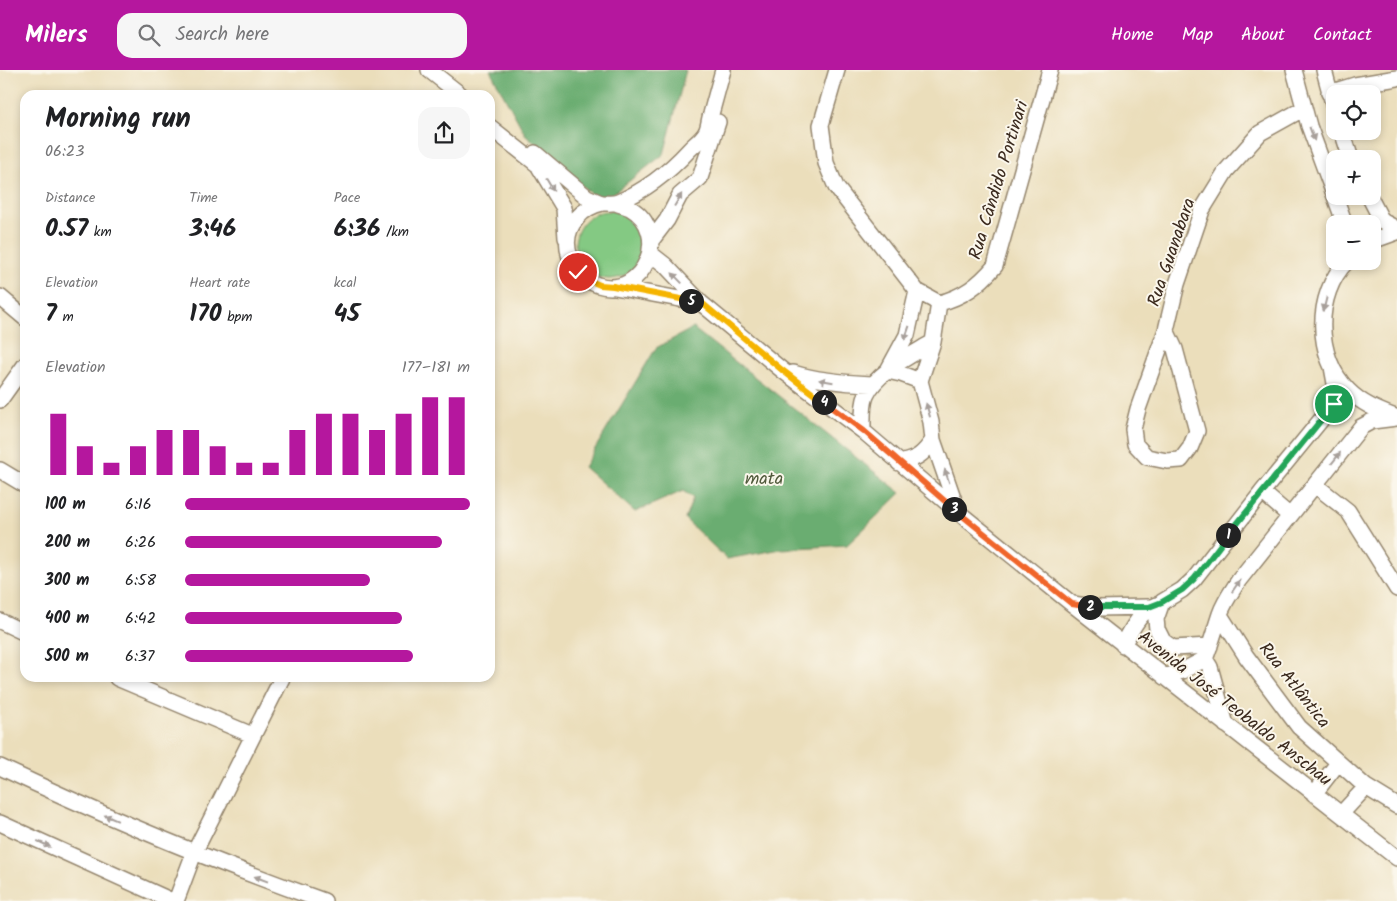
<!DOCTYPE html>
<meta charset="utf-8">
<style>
body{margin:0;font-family:Kalam,sans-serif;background:#f6f6f6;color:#202124;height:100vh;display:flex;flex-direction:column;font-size:19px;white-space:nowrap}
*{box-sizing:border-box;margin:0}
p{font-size:16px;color:#757577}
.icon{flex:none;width:28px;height:28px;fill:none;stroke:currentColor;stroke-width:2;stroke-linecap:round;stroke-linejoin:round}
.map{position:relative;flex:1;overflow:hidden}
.details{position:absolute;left:20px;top:20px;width:475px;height:592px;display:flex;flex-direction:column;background:#fff;border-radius:15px;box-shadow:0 2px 8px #0003}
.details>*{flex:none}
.controls{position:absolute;left:1326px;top:15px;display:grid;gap:10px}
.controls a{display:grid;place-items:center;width:55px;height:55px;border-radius:10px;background:#fff;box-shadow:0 2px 8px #0003;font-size:25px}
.pin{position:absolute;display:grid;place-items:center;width:42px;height:42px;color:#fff;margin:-21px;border:2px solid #fff;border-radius:50%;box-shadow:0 1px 5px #0007}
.km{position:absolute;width:25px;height:25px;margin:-12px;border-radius:50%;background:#222;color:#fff;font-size:14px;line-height:25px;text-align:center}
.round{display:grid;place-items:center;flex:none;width:52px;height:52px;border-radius:15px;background:#f6f6f6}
.overview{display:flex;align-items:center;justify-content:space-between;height:85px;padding:0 25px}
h1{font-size:28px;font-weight:700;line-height:38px}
.figures{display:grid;grid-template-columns:repeat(3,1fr);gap:8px;height:85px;padding:5px 25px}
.figures div{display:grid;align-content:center}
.figures b{font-size:25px;font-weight:700}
.figures small{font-size:14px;font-weight:400}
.figures p{font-size:14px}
.chart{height:140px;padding:10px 25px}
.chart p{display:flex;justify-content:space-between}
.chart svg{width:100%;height:90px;margin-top:5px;stroke:#b5179e;stroke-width:6}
ul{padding:0 25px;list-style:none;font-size:16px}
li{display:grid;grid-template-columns:80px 60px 1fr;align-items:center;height:38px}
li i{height:12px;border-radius:6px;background:#b5179e}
header{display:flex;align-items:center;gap:30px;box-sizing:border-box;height:70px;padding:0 25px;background:#b5179e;color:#fff}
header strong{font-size:24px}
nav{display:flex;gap:28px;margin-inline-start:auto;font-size:18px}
.search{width:350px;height:45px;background:#f6f6f6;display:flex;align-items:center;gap:12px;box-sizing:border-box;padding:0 18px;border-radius:15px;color:#757577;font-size:19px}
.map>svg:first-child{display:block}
.green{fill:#84c983;stroke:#607a50}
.forest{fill:#6bad71;stroke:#536c48}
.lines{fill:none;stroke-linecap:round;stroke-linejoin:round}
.minor-casing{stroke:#93846c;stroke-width:18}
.minor{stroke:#fff;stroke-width:15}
.oneway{fill:#a79f9a}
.split-1-casing{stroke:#fff;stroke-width:10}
.split-2-casing{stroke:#fff;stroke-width:10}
.split-3-casing{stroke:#fff;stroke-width:10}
.split-4-casing{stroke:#fff;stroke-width:10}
.split-5-casing{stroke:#fff;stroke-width:10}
.split-6-casing{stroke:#fff;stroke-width:10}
.split-1{stroke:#22a559;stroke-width:6}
.split-2{stroke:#22a559;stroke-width:6}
.split-3{stroke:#f0652b;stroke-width:6}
.split-4{stroke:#f0652b;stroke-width:6}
.split-5{stroke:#f5b400;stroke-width:6}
.split-6{stroke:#f5b400;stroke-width:6}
.labels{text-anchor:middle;stroke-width:4;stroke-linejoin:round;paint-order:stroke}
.street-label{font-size:18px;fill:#3b2a1e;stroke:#fbf7ec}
.park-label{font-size:18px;fill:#515a3c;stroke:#fbf7ec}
</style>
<header>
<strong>Milers</strong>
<div class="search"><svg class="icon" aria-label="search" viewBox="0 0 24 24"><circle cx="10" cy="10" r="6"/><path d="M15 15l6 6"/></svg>Search here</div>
<nav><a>Home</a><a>Map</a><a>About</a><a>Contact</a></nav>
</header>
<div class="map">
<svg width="1397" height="831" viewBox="0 0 1397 831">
<rect width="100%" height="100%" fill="#fbf7ec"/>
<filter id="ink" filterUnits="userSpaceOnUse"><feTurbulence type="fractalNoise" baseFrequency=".02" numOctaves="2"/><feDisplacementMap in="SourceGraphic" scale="10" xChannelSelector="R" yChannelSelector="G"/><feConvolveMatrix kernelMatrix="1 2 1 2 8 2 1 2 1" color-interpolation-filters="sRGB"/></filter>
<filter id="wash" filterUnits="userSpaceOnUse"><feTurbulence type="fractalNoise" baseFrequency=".0096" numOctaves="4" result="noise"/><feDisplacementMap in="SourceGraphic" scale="20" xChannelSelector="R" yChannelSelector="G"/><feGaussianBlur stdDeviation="1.12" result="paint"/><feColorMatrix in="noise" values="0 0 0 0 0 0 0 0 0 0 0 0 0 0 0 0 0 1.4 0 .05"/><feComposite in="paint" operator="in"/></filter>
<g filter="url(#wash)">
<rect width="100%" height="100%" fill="#ebdebb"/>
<!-- green -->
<path class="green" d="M575 175a34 34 0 1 1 68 0a34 34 0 1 1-68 0Z"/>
<!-- forest -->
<path class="forest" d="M 490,0 L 686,0 L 664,84 L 601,133 L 525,64 Z
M 693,258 L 901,423 L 847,475 L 781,479 L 727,489 L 685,449 L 693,428 L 683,421 L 635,442 L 584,397 L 656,278 Z"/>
</g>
<g filter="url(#ink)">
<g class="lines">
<defs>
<path id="minor" d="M 429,0 L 461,25
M 837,0 L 821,55 L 826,93 L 836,117 L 917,221 L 939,233
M 1294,0 L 1309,56 L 1345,154
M 1324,0 L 1335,41
M 1329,23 L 1355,15 L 1397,8
M 490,57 L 538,95 L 564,138 L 566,168
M 1342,61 L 1351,89
M 535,83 L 587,127 L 601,133
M 1369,126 L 1382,151 L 1397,159
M 616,133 C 620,135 626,136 630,138 C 672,162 644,229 598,215 C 571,206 557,171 577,148 C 583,141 593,135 603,133 C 608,133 613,134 618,132 C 647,120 669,102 690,79 C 695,74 703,68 706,62 C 709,57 709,49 711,44 C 715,29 719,15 723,0
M 651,171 L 667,150 L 680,125 L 700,108 L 718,52
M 1372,171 L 1397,162
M 651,184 L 665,195 L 701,233 L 782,300 L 863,361 L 958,442 L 1072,534 L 1397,788
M 1347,191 C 1314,225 1315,287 1348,320 C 1362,334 1377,340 1395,347
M 615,217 L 701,233
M 0,227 L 25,248
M 939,233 C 963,227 979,215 995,196 L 1050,0
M 939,233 L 933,272 L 920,311 L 931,352 L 933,370 L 958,442
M 1166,260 L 1175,279 L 1197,361 L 1190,378 L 1181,390 L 1167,391 L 1147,387 L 1135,374 L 1133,359 L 1138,339 L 1166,260 L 1177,214 L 1202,140 L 1226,101 L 1260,63 L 1303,39
M 888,300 L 907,265 L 917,221
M 887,301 L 901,304 L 920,311
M 793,303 C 819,311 845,313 872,314
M 0,330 L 25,295
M 863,361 C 863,350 862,336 866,326 C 876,302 912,285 933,272
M 899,393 C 917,389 923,385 933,370
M 0,400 L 25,415
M 1315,415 L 1348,441 L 1397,519
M 1262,422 L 1290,446
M 1073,534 L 1098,538 L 1149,537
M 1220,545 L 1246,586 L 1299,657 L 1366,717 L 1397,736
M 0,551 L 25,563
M 1123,575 C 1131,561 1140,541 1156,535
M 1210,576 L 1173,578 L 1163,571 L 1157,559 L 1156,549 L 1162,532 L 1182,520 L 1194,509 L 1262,422 L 1334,334 L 1337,324 L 1332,297
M 1205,589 L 1210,597 L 1226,655
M 1164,607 L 1182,601 L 1205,589 C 1211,574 1215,559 1220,544 C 1224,532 1232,521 1239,510 L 1361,357 L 1372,351 L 1396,348
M 117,608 L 252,665
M 0,697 C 106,747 213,792 324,831
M 1314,724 L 1338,693
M 1341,744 L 1366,717
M 0,753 L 172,831
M 176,831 L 194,783 L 282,608"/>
</defs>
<!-- minor casing -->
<use href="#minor" class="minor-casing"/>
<!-- minor -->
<use href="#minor" class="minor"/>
</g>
<!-- one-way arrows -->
<defs><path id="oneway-solid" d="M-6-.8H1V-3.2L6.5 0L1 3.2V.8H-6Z" transform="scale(1.25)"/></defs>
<g class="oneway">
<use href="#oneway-solid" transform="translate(1312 64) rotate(70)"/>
<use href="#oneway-solid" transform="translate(550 115) rotate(59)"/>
<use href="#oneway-solid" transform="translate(678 130) rotate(-59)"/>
<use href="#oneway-solid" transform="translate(677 208) rotate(-134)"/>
<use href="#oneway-solid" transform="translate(1325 234) rotate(104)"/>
<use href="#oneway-solid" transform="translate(907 263) rotate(109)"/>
<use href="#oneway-solid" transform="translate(826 311) rotate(-171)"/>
<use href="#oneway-solid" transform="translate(928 340) rotate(-106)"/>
<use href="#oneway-solid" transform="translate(1336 388) rotate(-52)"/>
<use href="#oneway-solid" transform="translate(947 406) rotate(-109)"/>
<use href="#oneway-solid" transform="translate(1236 516) rotate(-56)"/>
<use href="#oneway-solid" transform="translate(111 748) rotate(-157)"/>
<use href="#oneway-solid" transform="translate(44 774) rotate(25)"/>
<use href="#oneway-solid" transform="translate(261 809) rotate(-159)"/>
</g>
</g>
<g class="lines" filter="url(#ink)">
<defs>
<path id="split-1" d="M 1228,465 L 1334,334"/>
<path id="split-2" d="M 1090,537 L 1149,537 L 1162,532 L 1182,520 L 1194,509 L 1228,465"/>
<path id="split-3" d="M 954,439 L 1072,534 L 1090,537"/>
<path id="split-4" d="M 824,332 L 864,361 L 954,439"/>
<path id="split-5" d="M 691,231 L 702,233 L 782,300 L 824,332"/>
<path id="split-6" d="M 578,202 L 588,210 L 600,215 L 613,216 L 691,231"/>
</defs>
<!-- split-1 casing -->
<use href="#split-1" class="split-1-casing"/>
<!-- split-2 casing -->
<use href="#split-2" class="split-2-casing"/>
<!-- split-3 casing -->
<use href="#split-3" class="split-3-casing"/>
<!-- split-4 casing -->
<use href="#split-4" class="split-4-casing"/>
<!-- split-5 casing -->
<use href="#split-5" class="split-5-casing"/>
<!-- split-6 casing -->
<use href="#split-6" class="split-6-casing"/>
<!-- split-1 -->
<use href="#split-1" class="split-1"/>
<!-- split-2 -->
<use href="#split-2" class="split-2"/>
<!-- split-3 -->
<use href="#split-3" class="split-3"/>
<!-- split-4 -->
<use href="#split-4" class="split-4"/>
<!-- split-5 -->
<use href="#split-5" class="split-5"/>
<!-- split-6 -->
<use href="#split-6" class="split-6"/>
</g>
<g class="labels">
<!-- street labels -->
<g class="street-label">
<text transform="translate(998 110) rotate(-73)" y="6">Rua Cândido Portinari</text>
<text transform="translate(1171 182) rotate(-71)" y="6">Rua Guanabara</text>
<text transform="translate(1295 615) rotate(52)" y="6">Rua Atlântica</text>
<text transform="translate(1235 638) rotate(38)" y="6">Avenida José Teobaldo Anschau</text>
</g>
<!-- park labels -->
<g class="park-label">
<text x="764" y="414">mata</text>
</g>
</g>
</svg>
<div class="controls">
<a><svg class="icon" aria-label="locate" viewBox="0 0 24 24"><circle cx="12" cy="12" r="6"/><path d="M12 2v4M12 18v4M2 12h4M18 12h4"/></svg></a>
<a>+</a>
<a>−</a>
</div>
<div class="pin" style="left:1334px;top:334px;background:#1e9e55"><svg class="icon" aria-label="arrive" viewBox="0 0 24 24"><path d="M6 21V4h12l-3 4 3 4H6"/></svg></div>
<div class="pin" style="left:578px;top:202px;background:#d93025"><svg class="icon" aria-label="check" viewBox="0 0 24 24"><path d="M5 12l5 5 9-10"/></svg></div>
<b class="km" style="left:1228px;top:465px">1</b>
<b class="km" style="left:1090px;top:537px">2</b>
<b class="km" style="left:954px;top:439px">3</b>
<b class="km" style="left:824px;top:332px">4</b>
<b class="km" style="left:691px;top:231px">5</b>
<section class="details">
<div class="overview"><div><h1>Morning run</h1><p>06:23</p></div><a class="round"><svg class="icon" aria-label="share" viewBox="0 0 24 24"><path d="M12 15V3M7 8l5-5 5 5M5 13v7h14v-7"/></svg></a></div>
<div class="figures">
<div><p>Distance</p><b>0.57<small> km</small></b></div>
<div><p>Time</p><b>3:46</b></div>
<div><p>Pace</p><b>6:36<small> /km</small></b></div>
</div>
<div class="figures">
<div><p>Elevation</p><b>7<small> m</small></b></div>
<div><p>Heart rate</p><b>170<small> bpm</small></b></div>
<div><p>kcal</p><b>45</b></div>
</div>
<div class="chart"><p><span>Elevation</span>177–181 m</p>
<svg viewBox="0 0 160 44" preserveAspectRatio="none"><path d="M5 44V14M15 44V30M25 44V38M35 44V30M45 44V22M55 44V22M65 44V30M75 44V38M85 44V38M95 44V22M105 44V14M115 44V14M125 44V22M135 44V14M145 44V6M155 44V6"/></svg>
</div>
<ul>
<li><b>100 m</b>6:16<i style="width:100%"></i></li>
<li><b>200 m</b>6:26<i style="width:90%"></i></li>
<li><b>300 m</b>6:58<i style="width:65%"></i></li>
<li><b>400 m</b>6:42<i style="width:76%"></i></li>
<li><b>500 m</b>6:37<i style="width:80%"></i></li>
</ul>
</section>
</div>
